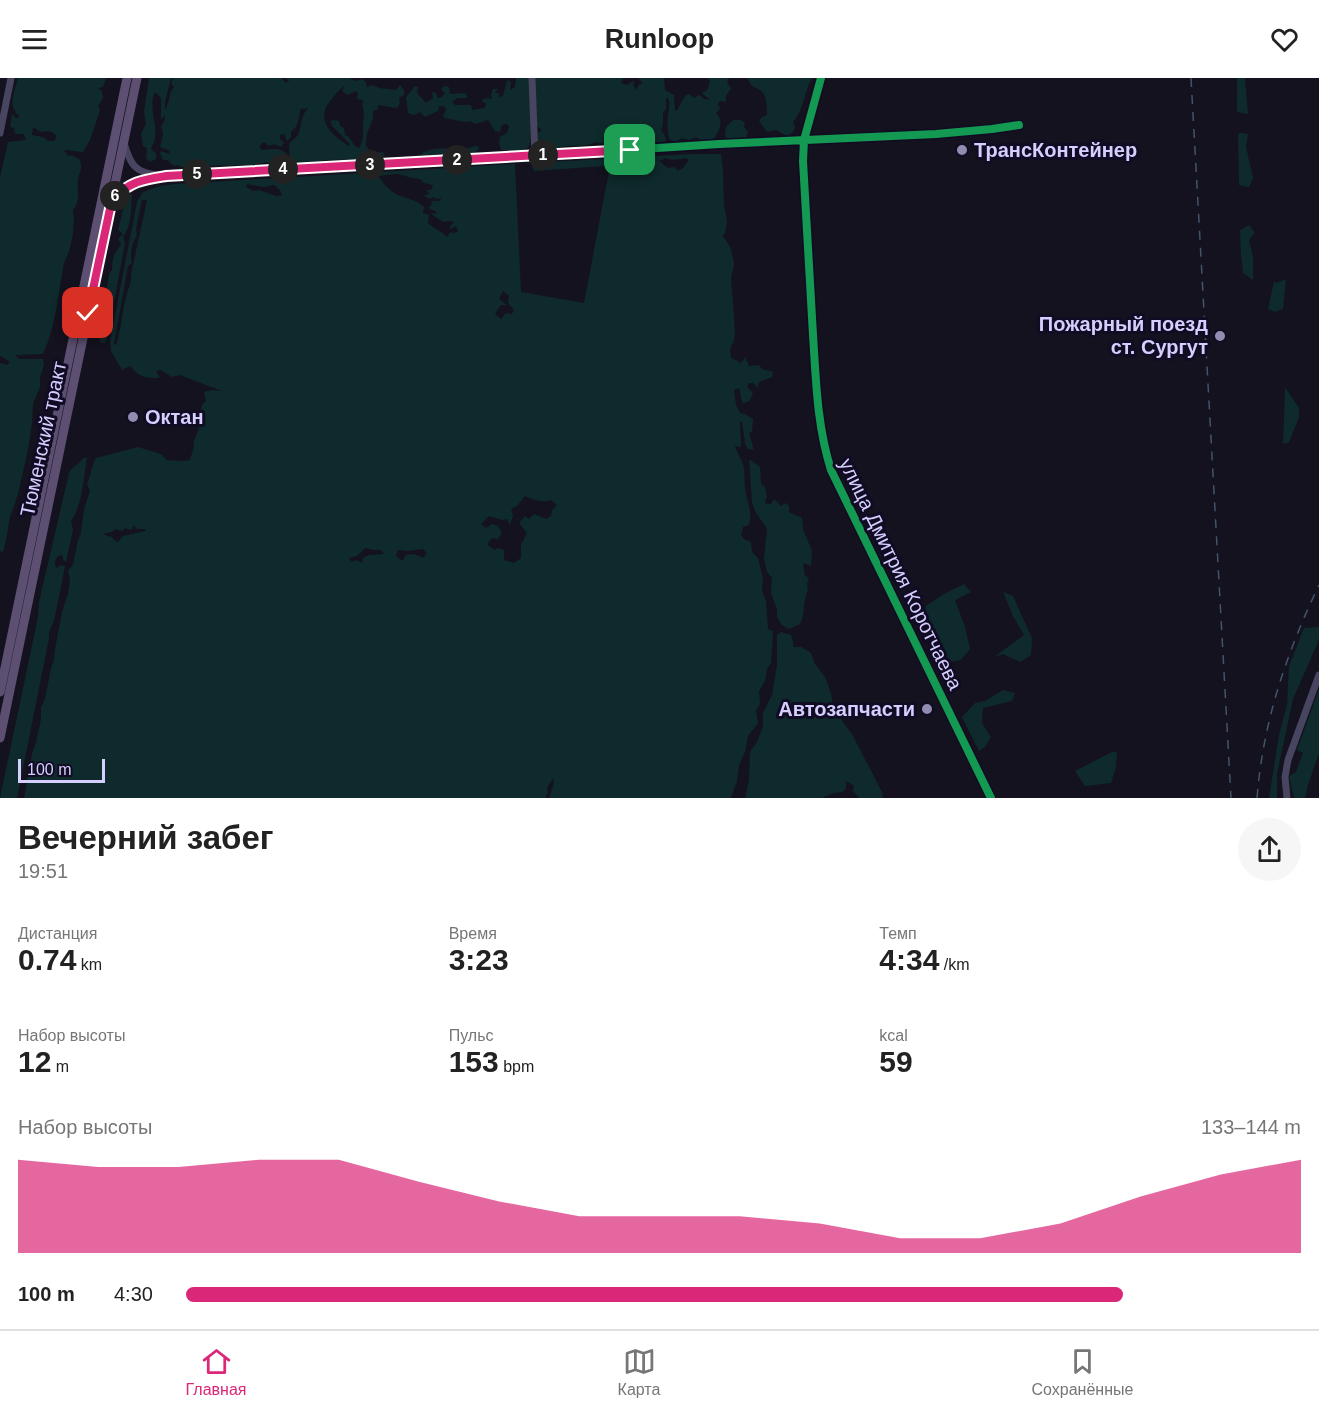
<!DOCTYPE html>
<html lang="ru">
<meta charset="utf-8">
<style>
body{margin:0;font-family:Helvetica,sans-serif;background:#f6f6f6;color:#222;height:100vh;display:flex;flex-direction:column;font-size:22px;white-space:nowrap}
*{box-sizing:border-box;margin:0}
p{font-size:20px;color:#767676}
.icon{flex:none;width:33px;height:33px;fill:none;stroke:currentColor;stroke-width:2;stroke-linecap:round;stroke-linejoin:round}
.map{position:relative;height:720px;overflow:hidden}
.drawer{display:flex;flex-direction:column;background:#fff;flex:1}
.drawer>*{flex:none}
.scale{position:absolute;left:18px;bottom:15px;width:87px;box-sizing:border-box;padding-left:6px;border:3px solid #d5ceff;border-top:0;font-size:16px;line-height:21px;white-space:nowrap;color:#d5ceff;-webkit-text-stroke:4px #110c24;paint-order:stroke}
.pin{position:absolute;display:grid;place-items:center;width:51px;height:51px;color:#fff;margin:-26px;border-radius:12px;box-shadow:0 3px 9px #0006}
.km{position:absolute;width:30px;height:30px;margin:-15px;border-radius:50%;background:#222;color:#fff;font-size:16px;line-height:30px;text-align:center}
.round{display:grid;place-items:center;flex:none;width:63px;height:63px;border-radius:32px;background:#f6f6f6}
.overview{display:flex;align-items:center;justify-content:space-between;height:102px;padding:0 18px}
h1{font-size:33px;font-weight:700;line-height:45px}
.figures{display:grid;grid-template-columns:repeat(3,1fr);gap:9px;height:102px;padding:6px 18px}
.figures div{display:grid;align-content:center}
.figures b{font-size:30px;font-weight:700}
.figures small{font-size:16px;font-weight:400}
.figures p{font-size:16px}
.chart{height:168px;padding:12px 18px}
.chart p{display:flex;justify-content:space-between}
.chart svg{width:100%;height:108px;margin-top:6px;fill:#db2777;opacity:.7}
ul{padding:0 18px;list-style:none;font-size:20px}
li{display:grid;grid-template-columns:96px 72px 1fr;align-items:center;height:45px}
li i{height:15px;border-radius:8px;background:#db2777}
header{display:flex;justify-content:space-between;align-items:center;height:78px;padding:0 18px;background:#fff;font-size:27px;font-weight:700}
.tab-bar{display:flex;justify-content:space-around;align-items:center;height:84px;border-top:2px solid #e0e0e0;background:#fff;font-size:16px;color:#767676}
.tab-bar a{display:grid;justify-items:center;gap:3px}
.tab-bar .selected{color:#db2777}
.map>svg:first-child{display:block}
.green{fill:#0f2a2c;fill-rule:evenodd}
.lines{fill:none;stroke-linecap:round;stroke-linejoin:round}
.minor{stroke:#474560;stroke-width:7}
.major{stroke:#5c4f71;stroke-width:9}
.rail{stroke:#415569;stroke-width:1.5;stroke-dasharray:9 8;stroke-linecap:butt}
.cycleway-casing{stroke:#110c24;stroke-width:11}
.cycleway{stroke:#139951;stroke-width:8}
.route-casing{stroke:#fff;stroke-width:12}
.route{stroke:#db2777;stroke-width:8}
.poi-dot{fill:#918cb0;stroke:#110c24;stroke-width:2}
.labels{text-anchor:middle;stroke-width:6;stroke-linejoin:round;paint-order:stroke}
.poi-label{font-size:20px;font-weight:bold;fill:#d5ceff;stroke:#110c24;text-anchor:start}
.street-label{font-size:20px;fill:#d5ceff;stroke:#110c24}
</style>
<header><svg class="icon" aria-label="menu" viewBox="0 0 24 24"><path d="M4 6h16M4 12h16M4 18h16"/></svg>Runloop<svg class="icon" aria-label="heart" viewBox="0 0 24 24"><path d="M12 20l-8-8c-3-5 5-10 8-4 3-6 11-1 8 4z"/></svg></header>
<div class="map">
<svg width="1319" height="720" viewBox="0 0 1319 720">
<rect width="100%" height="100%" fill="#14121e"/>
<!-- green -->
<path class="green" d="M 18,0 L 106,0 L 103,9 L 98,10 L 102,13 L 103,20 L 98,28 L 100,32 L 90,62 L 83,74 L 64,72 L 68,78 L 72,77 L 80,82 C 83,93 79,92 78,102 C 76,114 82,121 73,132 C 75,146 73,160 69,173 C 67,179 64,184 63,190 C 58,220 55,249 43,276 L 15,277 L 19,281 L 43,281 L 44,287 L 40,299 L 40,309 L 33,326 L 32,345 L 28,372 L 18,416 L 10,439 L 6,462 L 3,474 L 0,473 L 0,285 L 7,287 L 10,284 L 1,278 L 0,279 L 0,99 L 8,64 L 26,62 L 24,56 L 15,56 L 14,50 L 10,49 L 12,36 L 16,40 L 20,39 C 7,27 14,16 18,0 ZM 33,49 L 41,54 L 50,53 L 56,57 L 55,63 L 48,63 L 43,59 L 32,57 Z
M 149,0 L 171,0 L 165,24 L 165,32 C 170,25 168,16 174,9 L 171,5 L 173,0 L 282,0 L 286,5 L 289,3 L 286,0 L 349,0 L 355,3 L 362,1 L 366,4 L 367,9 L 373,7 L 379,10 L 396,12 L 400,7 L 404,12 L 404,17 L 399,20 L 400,25 L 397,30 L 378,27 L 378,31 L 373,33 C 374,41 371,46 368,53 C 366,57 366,63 366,68 C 371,74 376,75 383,74 L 385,78 L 378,81 L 323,82 L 324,85 C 313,82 301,87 290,81 L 289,65 C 293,62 298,59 299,54 C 302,45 301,38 308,30 L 302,31 L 301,30 C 299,39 299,48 291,54 L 291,59 L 287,63 L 284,56 L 280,57 L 280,61 L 284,65 L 281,69 L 274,66 L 269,68 L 264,64 L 259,68 L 262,72 C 271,71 280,69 287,76 L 287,84 L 270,85 L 266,84 L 253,87 L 190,88 L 181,89 L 179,87 L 175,88 L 171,86 L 168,82 L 163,82 L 160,75 L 162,73 L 169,76 L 170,73 L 160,69 L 163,56 L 161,48 L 165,42 L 165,38 L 161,41 L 161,20 L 155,14 C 146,31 163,53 151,70 L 152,72 L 156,75 L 156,81 L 150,84 L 146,80 L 147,70 L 143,68 L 141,56 L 146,46 L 144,34 ZM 345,8 L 342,13 L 348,17 L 355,13 L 358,15 L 357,21 L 363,22 C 361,28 364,30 364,36 C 364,39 363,43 363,46 C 363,55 364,62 359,70 L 355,68 L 348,58 L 345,57 L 344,50 L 340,48 L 339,43 L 334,42 L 330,43 L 332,48 L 350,66 L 349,68 C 332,57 314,42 331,22 C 335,17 339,11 345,8 Z
M 516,0 L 530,0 C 530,9 532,65 529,68 C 524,76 509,72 501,72 L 499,65 L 500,59 L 507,55 L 509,48 L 506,46 L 502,47 L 500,54 L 495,53 L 488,42 L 476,46 L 470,43 L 465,44 L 445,40 L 443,38 L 446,32 L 445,29 L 439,28 L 438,33 L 425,39 L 420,34 L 414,37 L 408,35 L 406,19 L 415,8 L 418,9 L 417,15 L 426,25 L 433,20 L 432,14 L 436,15 L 438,20 L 442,19 L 445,15 L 441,11 L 445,8 L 449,9 L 450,16 L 465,15 L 468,20 L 457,20 L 452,24 L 455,27 L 471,27 L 472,32 L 485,30 L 486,25 L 482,24 L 483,21 L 487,20 L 492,21 L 491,17 L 493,11 L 498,11 L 495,15 L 499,15 L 499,19 L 503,18 L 507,2 L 511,3 L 510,12 L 515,9 Z
M 535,0 L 623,0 L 621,5 L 627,7 L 631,4 L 635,3 L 633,7 L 637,12 L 638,7 L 643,5 L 638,0 L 664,0 L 665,12 L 674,17 L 675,33 L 677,32 L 685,18 L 689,16 L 694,20 L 699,17 L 704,21 L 710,22 L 702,15 L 707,12 L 710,4 L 708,0 L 729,0 L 727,5 L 731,10 L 726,18 L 726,24 L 720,23 L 718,26 L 720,31 L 716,35 C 725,44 719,53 713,62 L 702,63 L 696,59 L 689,62 L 682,60 L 675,64 L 669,61 C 668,54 667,46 668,39 C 668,31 672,27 667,19 L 666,22 L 666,31 L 663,35 L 663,46 L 661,52 L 665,58 L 666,63 C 651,67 610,69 596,64 C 586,69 577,67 567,68 C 556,70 547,72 538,64 L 538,55 L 542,52 L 537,48 Z
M 747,0 L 812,0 C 804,14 804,32 793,44 L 795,49 L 793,54 L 787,58 L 776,52 L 767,54 L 759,43 L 761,40 L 767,37 C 766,22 768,14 752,8 Z
M 1237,0 L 1245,0 L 1248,36 L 1237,34 Z
M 733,42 L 741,42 L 745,45 L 744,49 L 748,54 L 746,60 L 729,62 L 725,58 L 726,49 Z
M 1240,55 L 1248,56 L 1246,69 L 1253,100 L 1249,109 L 1239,107 L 1238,57 Z
M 474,68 L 478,68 L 479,71 L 474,75 C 464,75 445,78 437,76 L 434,78 L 430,76 L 425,78 L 421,76 C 432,69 442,71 454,70 C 462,69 467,72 474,68 Z
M 694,76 L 721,76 L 723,93 L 724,127 L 727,143 L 725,155 L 722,158 L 726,162 L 731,171 L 734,186 L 731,201 L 735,253 L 734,262 L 730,271 L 731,280 L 738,283 L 740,286 L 745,279 L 749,288 L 759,287 L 762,291 L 773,294 L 772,299 L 759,304 L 757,310 L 754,305 L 749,305 L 747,309 L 753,315 L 749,323 L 744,325 L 742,324 L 739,310 L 734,312 L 736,327 L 740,335 L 745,336 L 753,341 L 752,354 L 749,355 L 754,372 L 748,371 L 745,365 L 742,343 L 740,344 L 741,369 L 735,368 C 737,375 743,384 744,390 C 745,396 744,403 745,409 C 746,423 753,431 749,447 L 743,449 L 741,457 L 744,461 L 751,464 L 752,474 L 758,480 L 763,501 L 762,512 L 766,523 L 768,551 L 773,553 L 771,585 L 767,591 L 765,603 L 759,613 L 760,626 L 756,632 L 758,645 L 748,658 L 745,674 L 739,687 L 737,703 L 731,720 L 549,720 L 554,705 L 553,700 L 547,710 L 548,714 L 545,720 L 24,720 L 32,676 L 36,664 L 41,641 L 41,630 L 45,621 L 51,590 L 54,582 L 55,571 L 62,534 L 68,516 L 70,503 L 68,492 L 73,487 L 78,462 L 81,455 L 84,431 L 90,413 L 87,406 C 91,397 91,389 96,380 L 138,369 L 161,376 L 167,382 L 183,383 L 190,382 L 194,368 L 194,362 L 198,353 L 202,327 L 206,323 L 204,314 L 212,312 L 222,313 L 180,297 L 172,299 L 160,292 L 156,293 L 160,300 C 145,300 140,300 130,288 L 122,292 L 111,273 L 110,263 L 137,124 L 142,115 L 148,112 L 160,108 L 176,106 L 515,86 L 521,214 L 584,225 L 609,93 L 605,88 L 534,93 L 531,85 ZM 665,80 L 673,82 L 686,80 L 689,82 L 684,89 L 678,93 L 674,89 L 668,90 L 659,83 ZM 396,96 C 406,97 411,101 420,101 L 424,105 L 433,107 L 431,112 L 426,112 L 430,116 L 425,117 L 422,116 L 429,121 L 433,119 L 437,121 L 442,120 L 439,123 L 431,123 L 432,126 L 428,130 L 435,133 L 437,136 L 430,135 L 443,144 L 450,143 L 454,144 L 449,149 L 451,151 L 456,148 L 458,153 L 455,155 L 450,154 L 447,159 C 442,153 434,151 428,145 L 429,137 L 423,135 L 424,129 C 416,121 406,121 396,116 C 389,112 383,105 378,98 ZM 247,106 L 263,109 L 274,107 L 280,112 L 282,117 L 276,118 L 259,112 L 253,113 L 246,109 ZM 142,122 L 147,122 L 131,196 C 132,206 128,210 126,219 C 122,235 121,252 116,267 L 114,266 L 128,188 L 132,185 C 130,176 131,165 137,158 L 136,151 ZM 503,213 L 509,218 L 508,225 L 514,232 L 512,236 L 506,235 L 501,241 L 495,236 L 501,227 L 507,227 L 499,221 ZM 525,418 C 534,422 541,425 551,422 L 557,427 L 552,432 L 551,438 L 546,441 L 534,436 L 529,441 L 525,438 L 519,445 L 527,455 L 521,467 L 521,480 L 514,485 L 504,482 L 504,472 L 498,470 L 494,472 L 487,466 L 492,460 L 498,461 L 502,455 L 498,448 L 492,446 L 486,450 L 481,446 L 489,438 L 502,442 L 507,441 L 510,447 L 513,437 L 511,431 L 517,428 ZM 134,447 L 137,451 L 145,451 L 146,453 L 123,458 L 118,464 L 114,462 L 112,459 L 102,456 L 112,454 L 115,451 L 122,453 L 125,450 L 131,452 ZM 365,470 L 374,472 L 381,472 L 384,476 L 369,477 L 363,480 L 362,485 L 357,482 L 351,484 L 349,480 L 357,478 ZM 423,471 L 427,475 L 423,480 L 415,476 L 406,477 L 402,483 L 396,478 L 398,472 L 408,473 Z
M 132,116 C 131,130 132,148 123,159 L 125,165 L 108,257 L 105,265 L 100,264 L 99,252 L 102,240 L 101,234 L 105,223 L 109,196 L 112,192 C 112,181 114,175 121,167 L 118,161 L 123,156 L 118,152 L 125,123 L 130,117 Z
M 1249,147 L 1255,155 L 1249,162 L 1253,179 L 1253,202 L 1243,195 L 1241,177 L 1240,152 Z
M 1286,201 L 1283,231 L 1275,234 L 1268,231 L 1274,204 L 1276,205 Z
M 1285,309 L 1299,330 L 1299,339 L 1289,364 L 1283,366 Z
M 83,380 L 87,380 C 84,399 82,428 71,443 L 73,452 L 66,484 L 63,482 L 63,478 L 60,477 C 55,480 55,484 55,488 L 57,490 L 60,487 L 65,488 L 54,543 L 49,554 L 49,560 L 17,720 L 0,720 L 38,539 L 39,524 L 69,395 C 72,388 79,387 83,380 Z
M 749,382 L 752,383 L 760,389 L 761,406 L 765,409 L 767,419 L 765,423 L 766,426 L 771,426 L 774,421 L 781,428 L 786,425 L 789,428 L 789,434 L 802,440 L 803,451 L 812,473 L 811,488 L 803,485 L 805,498 L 809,500 L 807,506 L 808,512 C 802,523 806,535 800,546 L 789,551 L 782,547 L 777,539 L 777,531 L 771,515 L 772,500 L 767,494 L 764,481 L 767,451 L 755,433 L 752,424 Z
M 964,506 L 971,514 L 955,522 L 965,549 L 970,571 L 961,582 L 944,585 L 932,561 L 924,538 L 926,528 L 942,517 Z
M 1003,514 L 1013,518 L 1032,560 L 1031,577 L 1020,584 L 1003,576 L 994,579 L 1024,557 L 1013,538 Z
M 1319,549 L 1319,562 L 1293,621 L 1277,696 L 1277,720 L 1269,720 L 1279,657 L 1287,627 L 1289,588 L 1304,550 Z
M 781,554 L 791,557 L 793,563 L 793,569 L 801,569 L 811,575 L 815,586 L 825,599 L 831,615 L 833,628 L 845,647 L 852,656 L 882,714 L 883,720 L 859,720 L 853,713 L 854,708 L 848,704 L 846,704 L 846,711 L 842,714 L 833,715 L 822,720 L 745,720 L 749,703 L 750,674 L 757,664 L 763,649 L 763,635 L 772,617 L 777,587 L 777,557 Z
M 1319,611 L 1319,675 L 1308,707 L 1305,720 L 1294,720 L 1289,698 L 1296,694 L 1303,675 L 1297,672 Z
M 1003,612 L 1015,615 L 1012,623 L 983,630 L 982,645 L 991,659 L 985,669 L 979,673 L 962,639 L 975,625 L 985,623 Z
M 1112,674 L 1117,674 L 1116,689 L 1111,705 L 1085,708 L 1075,693 Z"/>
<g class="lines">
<!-- minor -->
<path class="minor" d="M 532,0 L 535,78
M 821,0 L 804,62 L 803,83 C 806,141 810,199 813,257 C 816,302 817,348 831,392 L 991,720
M 0,55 L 11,0
M 124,65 C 130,86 135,95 158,97
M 112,121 C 132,103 141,102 166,98 L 535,78 L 719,66 L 936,56 L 992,51 L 1019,47
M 1287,720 L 1285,699 L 1288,682 L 1319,597"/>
<!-- major -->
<path class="major" d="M 0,614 L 127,0
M 0,660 L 137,0"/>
<!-- rail -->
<path class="rail" d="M 1191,0 L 1231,720
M 1257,720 C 1263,644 1286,576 1319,507"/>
<defs>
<path id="cycleway" d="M 821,0 L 804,62 L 803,83 C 806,141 810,199 813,257 C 816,302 817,348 831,392 L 991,720
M 112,121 C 132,103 141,102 166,98 L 535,78 L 719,66 L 936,56 L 992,51 L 1019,47"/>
</defs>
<!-- cycleway casing -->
<use href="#cycleway" class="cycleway-casing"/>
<!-- cycleway -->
<use href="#cycleway" class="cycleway"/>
</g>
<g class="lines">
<defs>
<path id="route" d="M 88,235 L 112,121 C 132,103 141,102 166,98 L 630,72"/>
</defs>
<!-- route casing -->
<use href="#route" class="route-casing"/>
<!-- route -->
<use href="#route" class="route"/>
</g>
<!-- markers -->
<g class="poi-dot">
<circle cx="962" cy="72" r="6"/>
<circle cx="1220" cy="258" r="6"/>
<circle cx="133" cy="339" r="6"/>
<circle cx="927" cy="631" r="6"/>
</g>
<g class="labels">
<!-- poi labels -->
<g class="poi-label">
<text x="974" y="79">ТрансКонтейнер</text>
<text x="1208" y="253" text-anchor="end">Пожарный поезд<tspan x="1208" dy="23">ст. Сургут</tspan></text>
<text x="145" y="346">Октан</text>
<text x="915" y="638" text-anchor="end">Автозапчасти</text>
</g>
<!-- street labels -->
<g class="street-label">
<text transform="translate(43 361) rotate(-78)" y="7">Тюменский тракт</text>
<text transform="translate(901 496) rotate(64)" y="7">улица Дмитрия Коротчаева</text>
</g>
</g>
</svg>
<div class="scale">100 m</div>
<div class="pin" style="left:630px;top:72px;background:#1e9e55"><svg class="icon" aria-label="arrive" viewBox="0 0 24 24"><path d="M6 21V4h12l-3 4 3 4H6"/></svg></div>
<div class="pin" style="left:88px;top:235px;background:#d93025"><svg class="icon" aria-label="check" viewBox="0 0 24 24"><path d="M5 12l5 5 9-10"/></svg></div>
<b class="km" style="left:543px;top:77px">1</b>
<b class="km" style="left:457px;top:82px">2</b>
<b class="km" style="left:370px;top:87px">3</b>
<b class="km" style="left:283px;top:91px">4</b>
<b class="km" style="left:197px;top:96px">5</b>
<b class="km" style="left:115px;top:118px">6</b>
</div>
<section class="drawer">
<div class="overview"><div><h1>Вечерний забег</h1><p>19:51</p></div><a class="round"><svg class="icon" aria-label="share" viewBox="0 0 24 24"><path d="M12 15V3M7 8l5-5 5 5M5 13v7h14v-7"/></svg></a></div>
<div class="figures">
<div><p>Дистанция</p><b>0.74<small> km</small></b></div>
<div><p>Время</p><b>3:23</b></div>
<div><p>Темп</p><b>4:34<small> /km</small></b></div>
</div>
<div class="figures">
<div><p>Набор высоты</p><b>12<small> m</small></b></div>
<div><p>Пульс</p><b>153<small> bpm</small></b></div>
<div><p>kcal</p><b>59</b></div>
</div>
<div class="chart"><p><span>Набор высоты</span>133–144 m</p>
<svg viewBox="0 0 160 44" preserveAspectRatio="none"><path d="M0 44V6L10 9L20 9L30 6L40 6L50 15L60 23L70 29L80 29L90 29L100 32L110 38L120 38L130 32L140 21L150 12L160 6V44z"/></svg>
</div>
<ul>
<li><b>100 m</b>4:30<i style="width:84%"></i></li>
</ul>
</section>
<nav class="tab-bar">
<a class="selected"><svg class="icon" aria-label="home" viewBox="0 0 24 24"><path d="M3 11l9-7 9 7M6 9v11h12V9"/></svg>Главная</a>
<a><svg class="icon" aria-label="map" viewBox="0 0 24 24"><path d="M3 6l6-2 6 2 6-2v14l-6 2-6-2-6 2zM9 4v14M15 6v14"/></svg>Карта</a>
<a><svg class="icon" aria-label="saved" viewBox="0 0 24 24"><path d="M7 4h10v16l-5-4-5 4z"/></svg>Сохранённые</a>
</nav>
